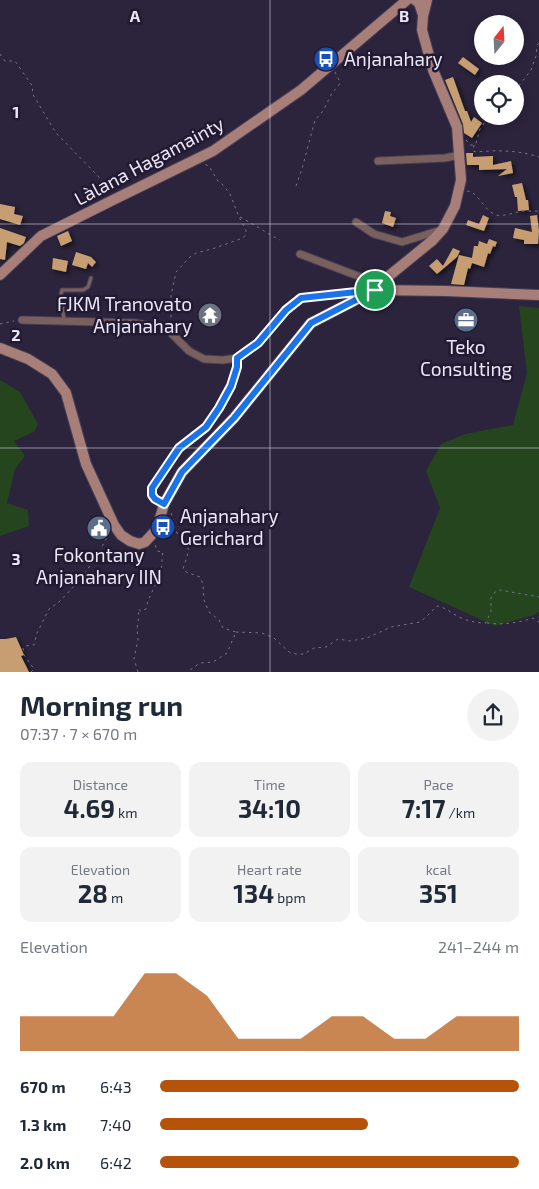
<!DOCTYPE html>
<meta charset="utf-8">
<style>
body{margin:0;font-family:"Exo 2",sans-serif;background:#f2f2f3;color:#1f2937;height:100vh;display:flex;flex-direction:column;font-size:19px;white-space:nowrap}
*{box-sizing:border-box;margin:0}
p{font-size:16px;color:#747a83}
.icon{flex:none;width:28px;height:28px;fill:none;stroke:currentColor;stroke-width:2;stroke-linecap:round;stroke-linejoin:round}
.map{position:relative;height:672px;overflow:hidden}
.drawer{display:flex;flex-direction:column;background:#fff;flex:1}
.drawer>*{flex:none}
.needle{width:32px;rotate:18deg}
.fabs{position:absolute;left:474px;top:15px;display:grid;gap:10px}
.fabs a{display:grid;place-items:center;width:50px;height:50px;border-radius:50%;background:#fff;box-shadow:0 2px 8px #0003;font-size:25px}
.pin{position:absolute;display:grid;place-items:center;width:42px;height:42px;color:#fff;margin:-21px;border:2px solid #fff;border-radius:50%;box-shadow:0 1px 5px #0007}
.round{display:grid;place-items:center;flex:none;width:52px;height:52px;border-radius:26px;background:#f2f2f3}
.summary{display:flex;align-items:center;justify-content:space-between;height:85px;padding:0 20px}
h1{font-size:28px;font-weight:700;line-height:38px}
.stats{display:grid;grid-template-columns:repeat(3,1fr);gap:8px;height:85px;padding:5px 20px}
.stats div{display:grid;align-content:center;border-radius:12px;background:#f2f2f3;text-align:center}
.stats b{font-size:25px;font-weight:700}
.stats small{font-size:14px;font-weight:400}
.stats p{font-size:14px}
.chart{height:140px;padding:10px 20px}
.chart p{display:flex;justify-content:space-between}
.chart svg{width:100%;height:90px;margin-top:5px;fill:#b45309;opacity:.7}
ul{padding:0 20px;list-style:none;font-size:16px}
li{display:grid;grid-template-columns:80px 60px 1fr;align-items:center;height:38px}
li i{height:12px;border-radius:6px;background:#b45309}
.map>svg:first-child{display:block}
.green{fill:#24451e}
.building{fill:#c79e72;filter:url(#shadow)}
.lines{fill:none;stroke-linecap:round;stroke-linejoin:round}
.lane-casing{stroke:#463f56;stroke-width:5}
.street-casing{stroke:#463f56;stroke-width:9}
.secondary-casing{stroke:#463f56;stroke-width:12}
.path{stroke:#7a7489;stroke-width:1;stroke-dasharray:2.5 4;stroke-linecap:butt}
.lane{stroke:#7a605c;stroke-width:3}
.street{stroke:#7a605c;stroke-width:7}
.secondary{stroke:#a77e78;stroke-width:10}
.route-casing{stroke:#fff;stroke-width:10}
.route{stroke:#1a73e8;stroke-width:6}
.grid{fill:none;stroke:#eae6f6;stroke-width:1;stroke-opacity:0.55}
.labels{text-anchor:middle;stroke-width:5;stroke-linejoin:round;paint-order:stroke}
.poi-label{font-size:19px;fill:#eae6f6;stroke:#211a32;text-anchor:start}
.street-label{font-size:19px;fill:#eae6f6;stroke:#211a32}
.grid-label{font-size:16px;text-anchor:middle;font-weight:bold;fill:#eae6f6;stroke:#211a32;stroke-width:5;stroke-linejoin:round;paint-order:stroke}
</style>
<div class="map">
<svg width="539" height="672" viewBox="0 0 539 672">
<defs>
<filter id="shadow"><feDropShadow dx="2.5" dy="2.5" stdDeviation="2.5" flood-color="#0009"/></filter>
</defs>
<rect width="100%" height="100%" fill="#2b243c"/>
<!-- green -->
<path class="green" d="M 519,306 L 539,308 L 539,612 L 534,615 L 495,626 L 409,587 L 440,508 L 426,471 L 441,444 L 465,434 L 513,425 L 527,373 Z
M 0,380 L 20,392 L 38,424 L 34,432 L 14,441 L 25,456 L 15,469 L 7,503 L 28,510 L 29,526 L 0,536 Z"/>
<!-- building -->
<path class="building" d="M 463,57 L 479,69 L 475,75 L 458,63 Z
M 453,77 L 465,111 L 467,111 L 471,122 L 474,117 L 482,123 L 472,138 L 464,133 L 463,124 L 445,80 Z
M 466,153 L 473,153 L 473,157 L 493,156 L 493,165 L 511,161 L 513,173 L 498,176 L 507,169 L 479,170 L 479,165 L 467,165 Z
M 522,183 L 526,200 L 528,200 L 529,210 L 518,211 L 517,197 L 515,197 L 512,185 Z
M 0,204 L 15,207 L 14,214 L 23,216 L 20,225 L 0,219 Z
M 385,211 L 391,212 L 390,216 L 396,218 L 393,227 L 382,223 Z
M 483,215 L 489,218 L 484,231 L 466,225 L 468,220 L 479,224 Z
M 537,215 L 539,231 L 538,244 L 524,244 L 524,240 L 513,238 L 515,228 L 532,232 L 530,216 Z
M 0,228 L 26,237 L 24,243 L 20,246 L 7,242 L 5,260 L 0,259 Z
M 68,231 L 72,241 L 61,246 L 57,236 Z
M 489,239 L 497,242 L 495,247 L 493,246 L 490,254 L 488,253 L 484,267 L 472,263 L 470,269 L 468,268 L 464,285 L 451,284 L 459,255 L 472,258 L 474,246 L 478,246 L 479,241 L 487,244 Z
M 453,248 L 460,251 L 457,257 L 437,274 L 429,266 L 437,259 L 443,266 Z
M 76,252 L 91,257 L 96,262 L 92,267 L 88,263 L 86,269 L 72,265 Z
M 53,258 L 68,261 L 66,272 L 52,269 Z
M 16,637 L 24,655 L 21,656 L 29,672 L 0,672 L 0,639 L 6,639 Z"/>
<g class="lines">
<defs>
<path id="lane" d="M 64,320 L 61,294 L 62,290 L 83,290 L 88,287 L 91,278"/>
<path id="street" d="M 378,161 L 445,158 L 460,155
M 356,222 L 374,234 L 402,242 L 441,230
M 300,254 L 379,284
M 22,320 L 135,323 L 166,328 L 189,351 L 204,359 L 223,360 L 237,358 L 257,343 L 286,310 L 301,298 L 370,290"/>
<path id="secondary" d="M 415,0 L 419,3 L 423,15
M 0,275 L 41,236 L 115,199 L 213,151 L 301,90 L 407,0
M 375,290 L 379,284 L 433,240 L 443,229 L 455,206 L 461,180 L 457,127 L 433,70 L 422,30 L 423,16 L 427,0
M 0,348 L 28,359 L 52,374 L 66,393 L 86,464 L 114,525 L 121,535 L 130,541 L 139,544 L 145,542 L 157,529 L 164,504 L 182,472 L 234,418 L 311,323 L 375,290 L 446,291 L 539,295"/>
</defs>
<!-- lane casing -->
<use href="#lane" class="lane-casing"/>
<!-- street casing -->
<use href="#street" class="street-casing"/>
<!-- secondary casing -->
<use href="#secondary" class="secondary-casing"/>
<!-- path -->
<path class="path" d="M 0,54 L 5,61 L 15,61 L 33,87 L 32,93 L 56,133 L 98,176 L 110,192
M 515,91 L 531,70 L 536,56 L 537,45 L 539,43
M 466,140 L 470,145 L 474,145 L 476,143 L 480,129 L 489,116
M 474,145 L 473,151 L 476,152 C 497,150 518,150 539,157
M 296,186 L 302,169 L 315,120 L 323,111 L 332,93 L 339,85 L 340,82 L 335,72
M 467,191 C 479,192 483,210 496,215 C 505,217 514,212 523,211 C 528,211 534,211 539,211
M 240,217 C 254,224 266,233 280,240
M 168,323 L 171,317 L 171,296 L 176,272 L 190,257 L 196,253 L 212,249 L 243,238 L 246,234 L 246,230 L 239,217 L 230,194 L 223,185 L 217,180 L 209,166 L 204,164
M 0,324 L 14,321
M 157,500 L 152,495 L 152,488 L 179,448 L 206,427 L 219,408 L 231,386 L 237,365
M 171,513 L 177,533 L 189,550 L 183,569 L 186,572 L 200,577 L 203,584 L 204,600 L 209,612 L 219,620 L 223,628 L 236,632 L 227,653 L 213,662 L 200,663 L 187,672
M 487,623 C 503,625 518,623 533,618 L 539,622
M 236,632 L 262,633 L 274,638 L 289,652 L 296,654 L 304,654 L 314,648 L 326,647 L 338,639 L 350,641 L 367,638 L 391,627 L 420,622 L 426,617 L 437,606 C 445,607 451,613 459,617 C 468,621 476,623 486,623 L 491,611 L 491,598 L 496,591 L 500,590 L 539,597
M 31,672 L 34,669 L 24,655 L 23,648 L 26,646 L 34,645 L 37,633 L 49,609 L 59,602 L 81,579 L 99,552 L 110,532
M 138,672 L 134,659 L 138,640 L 137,628 L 139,615 L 138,609 L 141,611 L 146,609 C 148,597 155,588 159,577 C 163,570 161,561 163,552 L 157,551 L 155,544"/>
<!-- lane -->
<use href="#lane" class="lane"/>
<!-- street -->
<use href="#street" class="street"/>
<!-- secondary -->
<use href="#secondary" class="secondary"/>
</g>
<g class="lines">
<defs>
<path id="route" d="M 375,290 L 311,323 L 234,418 L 182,472 L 164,504 L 155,499 L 152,495 L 152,488 L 179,448 L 206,427 L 219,408 L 231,386 L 237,367 L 237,358 L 258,343 L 286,310 L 301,298 Z"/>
</defs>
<!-- route casing -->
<use href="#route" class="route-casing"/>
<!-- route -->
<use href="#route" class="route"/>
</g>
<!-- grid -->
<path class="grid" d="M 270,0 L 270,672M 0,224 L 539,224M 0,448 L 539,448"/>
<!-- icons -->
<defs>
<symbol id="bus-disc" viewBox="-11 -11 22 22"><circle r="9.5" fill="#1a4fb4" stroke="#211a32"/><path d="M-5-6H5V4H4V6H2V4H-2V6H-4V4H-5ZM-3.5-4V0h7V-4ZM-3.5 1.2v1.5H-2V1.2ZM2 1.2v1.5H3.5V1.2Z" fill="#fff"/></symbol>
<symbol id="temple-disc" viewBox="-11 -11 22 22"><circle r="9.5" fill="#6b7280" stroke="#211a32"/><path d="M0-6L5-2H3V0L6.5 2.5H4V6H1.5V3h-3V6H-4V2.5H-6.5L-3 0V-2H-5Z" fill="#fff"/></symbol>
<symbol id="office-disc" viewBox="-11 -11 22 22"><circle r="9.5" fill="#5c6f8a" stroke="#211a32"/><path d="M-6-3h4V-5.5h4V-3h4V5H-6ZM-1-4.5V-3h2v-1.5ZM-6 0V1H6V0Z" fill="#fff"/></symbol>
<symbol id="civic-disc" viewBox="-11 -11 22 22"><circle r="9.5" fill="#5c6f8a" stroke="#211a32"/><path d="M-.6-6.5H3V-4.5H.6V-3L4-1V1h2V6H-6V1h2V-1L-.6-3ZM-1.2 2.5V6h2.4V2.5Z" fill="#fff"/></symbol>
</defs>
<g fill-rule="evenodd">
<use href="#bus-disc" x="312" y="45" width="28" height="28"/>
<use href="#temple-disc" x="196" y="301" width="28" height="28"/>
<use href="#office-disc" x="452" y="306" width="28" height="28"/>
<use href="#bus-disc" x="149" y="513" width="28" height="28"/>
<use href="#civic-disc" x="85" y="514" width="28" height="28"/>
</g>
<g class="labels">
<!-- poi labels -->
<g class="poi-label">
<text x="344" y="66">Anjanahary</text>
<text x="192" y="311" text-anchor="end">FJKM Tranovato<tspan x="192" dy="22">Anjanahary</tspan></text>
<text x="466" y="354" text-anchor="middle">Teko<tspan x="466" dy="22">Consulting</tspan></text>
<text x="180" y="523">Anjanahary<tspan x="180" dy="22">Gerichard</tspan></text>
<text x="99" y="562" text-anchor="middle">Fokontany<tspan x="99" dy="22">Anjanahary IIN</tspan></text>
</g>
<!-- street labels -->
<g class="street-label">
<text transform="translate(149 161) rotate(-28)" y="7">Làlana Hagamainty</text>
</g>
</g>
<g class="grid-label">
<text x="135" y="22">A</text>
<text x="404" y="22">B</text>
<text x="16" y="118">1</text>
<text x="16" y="341">2</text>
<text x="16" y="565">3</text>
</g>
</svg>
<div class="fabs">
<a><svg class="needle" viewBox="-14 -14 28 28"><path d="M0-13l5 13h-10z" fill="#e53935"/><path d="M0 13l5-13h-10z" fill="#747a83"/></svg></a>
<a><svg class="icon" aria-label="locate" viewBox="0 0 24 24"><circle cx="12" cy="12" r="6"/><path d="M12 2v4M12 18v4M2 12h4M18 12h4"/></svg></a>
</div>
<div class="pin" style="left:375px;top:290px;background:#1e9e55"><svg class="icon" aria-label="arrive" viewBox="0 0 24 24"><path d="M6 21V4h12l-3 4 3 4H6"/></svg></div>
</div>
<section class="drawer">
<div class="summary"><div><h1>Morning run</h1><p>07:37 · 7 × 670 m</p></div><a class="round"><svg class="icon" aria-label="share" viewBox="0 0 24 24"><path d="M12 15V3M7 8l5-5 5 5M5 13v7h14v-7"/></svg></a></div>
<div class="stats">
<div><p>Distance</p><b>4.69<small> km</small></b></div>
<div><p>Time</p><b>34:10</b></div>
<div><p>Pace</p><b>7:17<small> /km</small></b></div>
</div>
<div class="stats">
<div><p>Elevation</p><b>28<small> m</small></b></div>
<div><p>Heart rate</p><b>134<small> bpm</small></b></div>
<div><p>kcal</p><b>351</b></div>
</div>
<div class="chart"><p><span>Elevation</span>241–244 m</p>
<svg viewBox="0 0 160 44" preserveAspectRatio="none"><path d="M0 44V27L10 27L20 27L30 27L40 6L50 6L60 17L70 38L80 38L90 38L100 27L110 27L120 38L130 38L140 27L150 27L160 27V44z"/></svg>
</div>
<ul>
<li><b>670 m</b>6:43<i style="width:100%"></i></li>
<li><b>1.3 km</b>7:40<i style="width:58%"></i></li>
<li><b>2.0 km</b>6:42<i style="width:100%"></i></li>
</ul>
</section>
